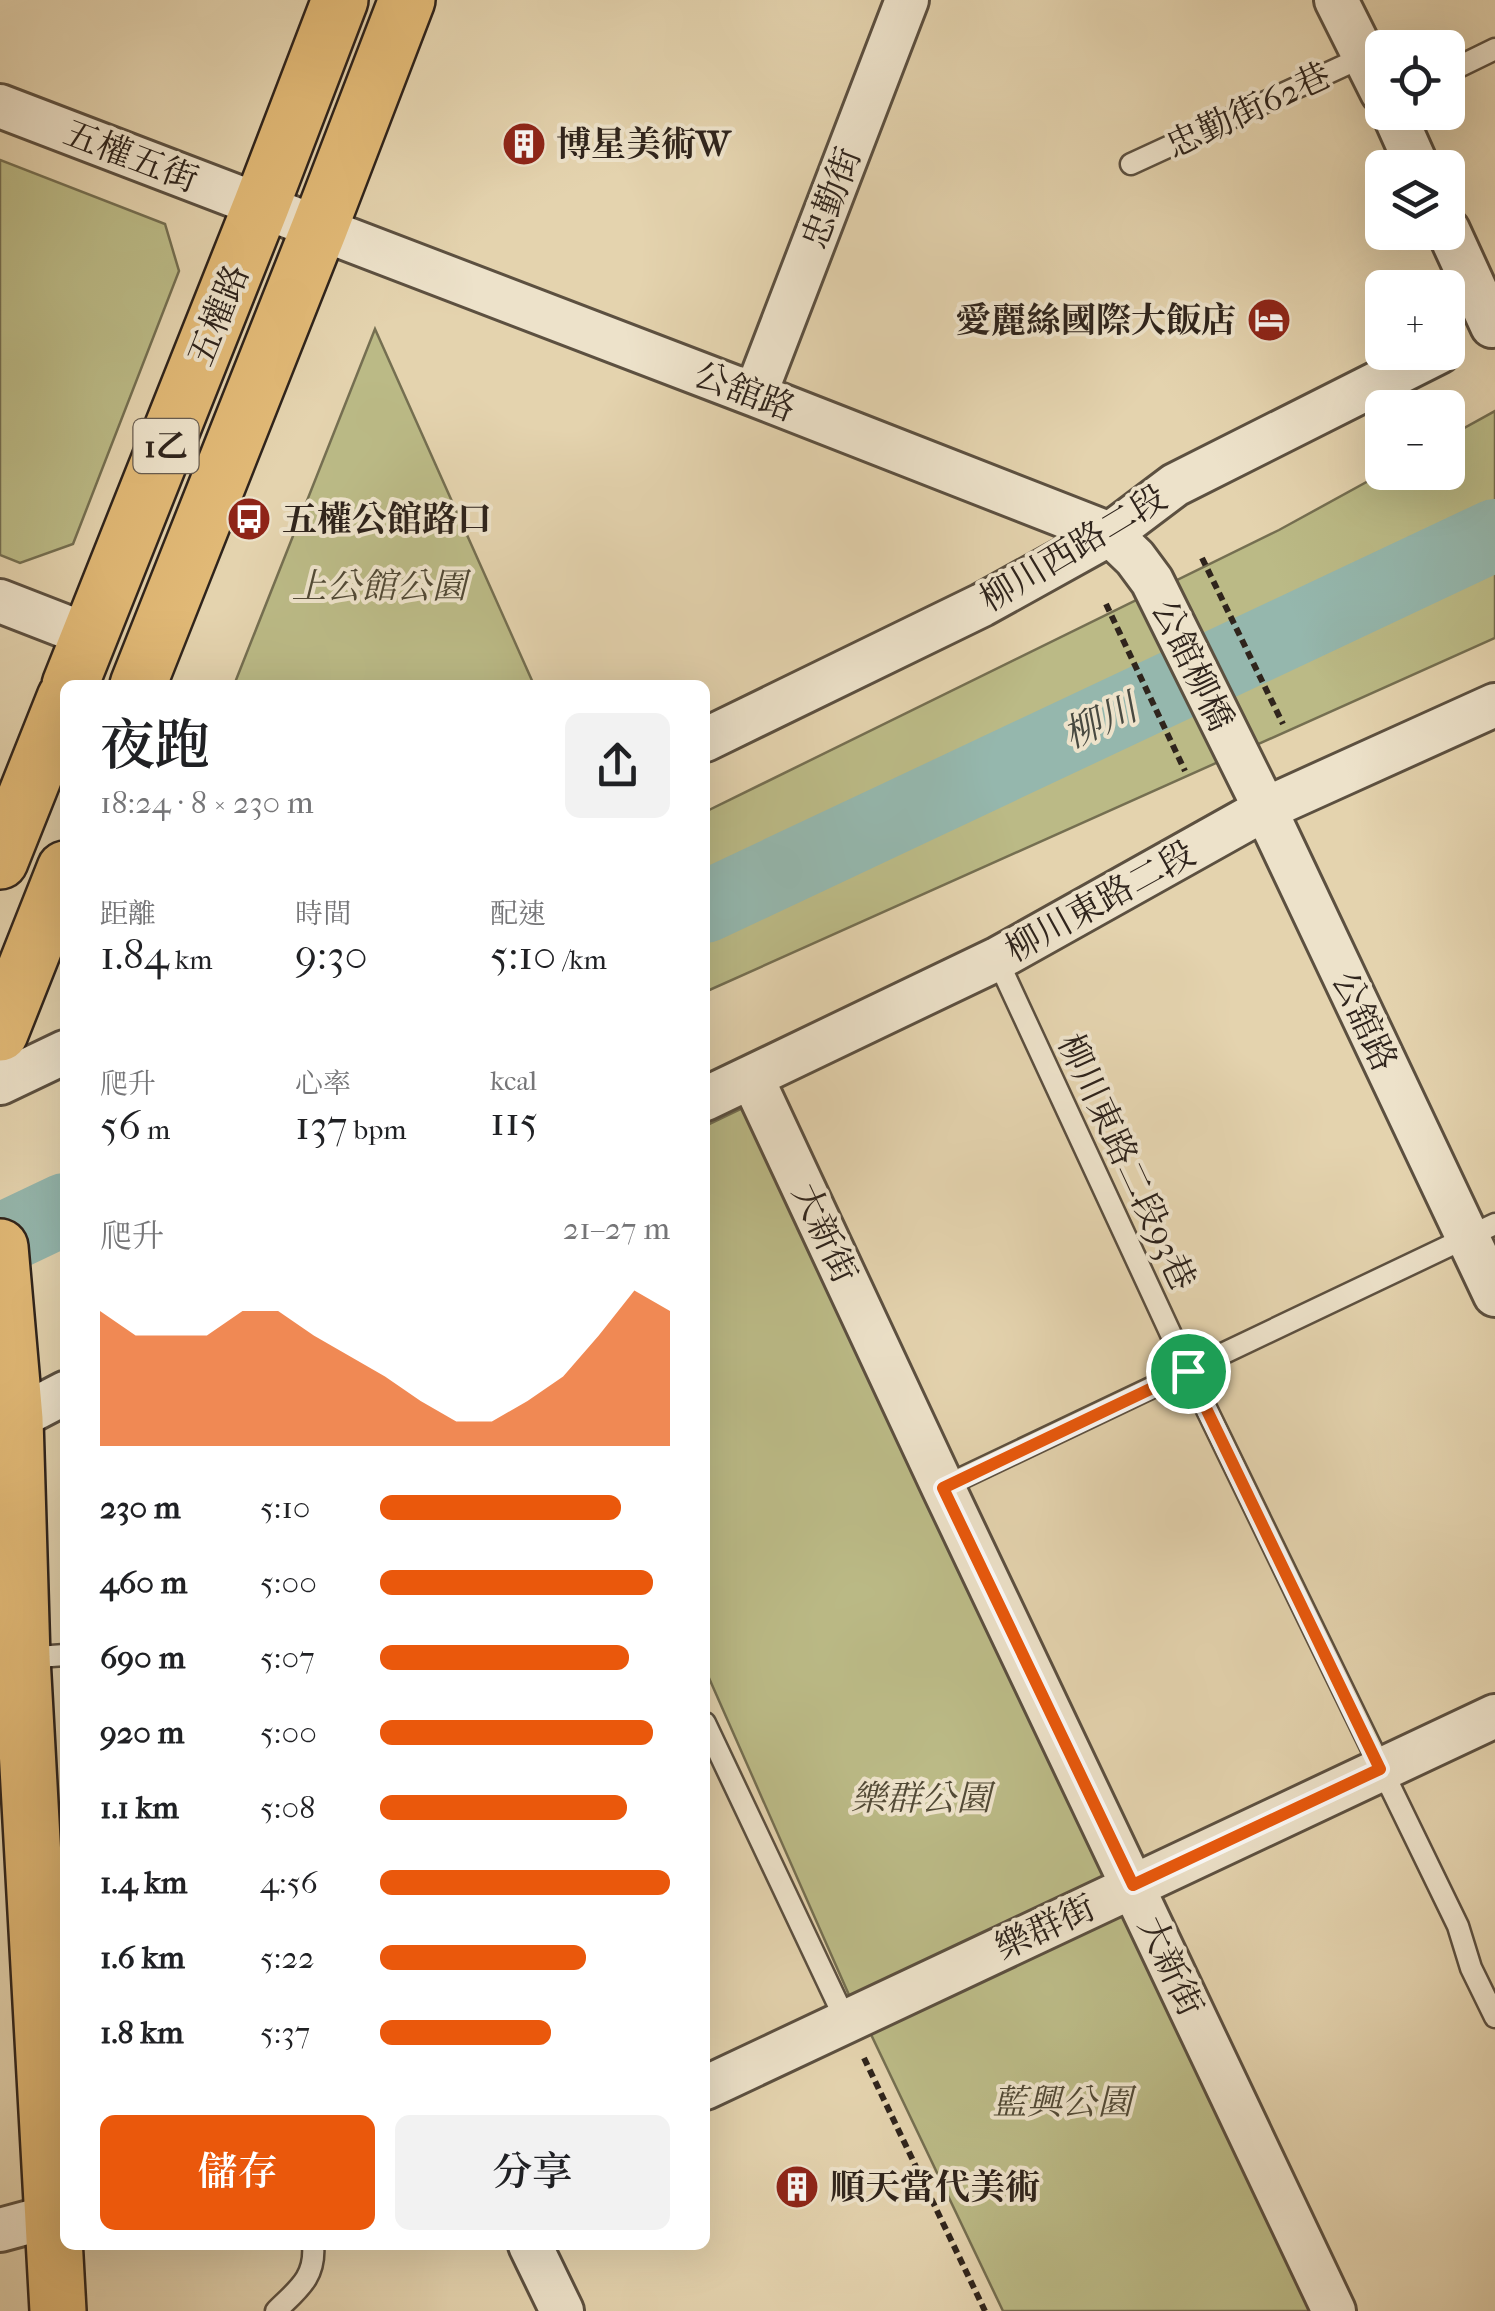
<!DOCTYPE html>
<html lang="zh-TW">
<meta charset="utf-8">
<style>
body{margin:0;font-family:"IM FELL French Canon","Noto Serif TC",serif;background:#f2f2f2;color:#202124;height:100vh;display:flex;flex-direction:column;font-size:38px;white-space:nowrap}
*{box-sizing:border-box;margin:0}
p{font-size:32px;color:#757577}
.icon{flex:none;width:55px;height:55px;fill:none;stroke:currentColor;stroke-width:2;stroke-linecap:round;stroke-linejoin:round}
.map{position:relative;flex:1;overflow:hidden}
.sheet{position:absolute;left:60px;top:680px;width:650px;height:1570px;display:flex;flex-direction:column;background:#fff;border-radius:15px;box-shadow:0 10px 40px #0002}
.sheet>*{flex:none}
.buttons{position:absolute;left:1365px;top:30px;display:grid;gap:20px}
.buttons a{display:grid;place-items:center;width:100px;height:100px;border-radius:15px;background:#fff;box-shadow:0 10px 40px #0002;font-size:50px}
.pin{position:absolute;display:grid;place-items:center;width:85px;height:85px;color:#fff;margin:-42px;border:5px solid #fff;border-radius:50%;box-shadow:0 2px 10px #0007}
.round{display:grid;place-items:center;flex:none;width:105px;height:105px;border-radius:15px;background:#f2f2f2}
.summary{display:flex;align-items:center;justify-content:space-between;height:170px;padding:0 40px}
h1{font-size:55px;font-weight:600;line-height:75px}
.figures{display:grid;grid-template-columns:repeat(3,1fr);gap:15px;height:170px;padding:10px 40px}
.figures div{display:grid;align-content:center}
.figures b{font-size:42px;font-weight:600}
.figures small{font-size:28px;font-weight:400}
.figures p{font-size:28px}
.chart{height:280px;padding:20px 40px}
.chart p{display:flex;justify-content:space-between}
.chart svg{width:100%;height:180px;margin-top:10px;fill:#ea580c;opacity:.7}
.button{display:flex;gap:20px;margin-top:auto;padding:20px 40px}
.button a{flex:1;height:115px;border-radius:15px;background:#ea580c;color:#fff;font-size:40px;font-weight:600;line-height:115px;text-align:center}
.button a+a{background:#f2f2f2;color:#202124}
ul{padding:0 40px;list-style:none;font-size:32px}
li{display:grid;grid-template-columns:160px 120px 1fr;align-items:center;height:75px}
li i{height:25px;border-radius:12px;background:#ea580c}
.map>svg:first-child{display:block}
.green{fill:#bbba86;stroke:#756f51;stroke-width:2.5}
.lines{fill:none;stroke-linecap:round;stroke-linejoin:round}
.river{stroke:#95b7ad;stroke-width:72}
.lane-casing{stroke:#5c5040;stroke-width:25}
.street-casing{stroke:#5c5040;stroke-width:48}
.primary-casing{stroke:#2f241c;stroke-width:60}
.path{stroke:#2f241c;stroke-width:6;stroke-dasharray:8 5;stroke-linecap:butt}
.lane{stroke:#ede2ca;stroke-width:20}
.street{stroke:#ede2ca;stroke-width:42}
.primary{stroke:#e2ba77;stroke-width:55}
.route-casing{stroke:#fff;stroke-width:20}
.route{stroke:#ea580c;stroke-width:12}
.labels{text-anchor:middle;stroke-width:8;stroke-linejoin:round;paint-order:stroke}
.shield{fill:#ede2ca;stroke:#685d50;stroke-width:2.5}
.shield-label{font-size:32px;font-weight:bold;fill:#2f241c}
.street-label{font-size:35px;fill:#2f241c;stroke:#ede2ca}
.poi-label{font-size:35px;font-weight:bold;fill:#2f241c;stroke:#ede2ca;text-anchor:start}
.park-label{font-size:35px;font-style:italic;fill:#524a36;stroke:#ede2ca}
.water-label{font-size:38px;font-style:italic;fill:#484940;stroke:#ede2ca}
</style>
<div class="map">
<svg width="1495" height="2311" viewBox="0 0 1495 2311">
<rect width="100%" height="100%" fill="#e4d3ae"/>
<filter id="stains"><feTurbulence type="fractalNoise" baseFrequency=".002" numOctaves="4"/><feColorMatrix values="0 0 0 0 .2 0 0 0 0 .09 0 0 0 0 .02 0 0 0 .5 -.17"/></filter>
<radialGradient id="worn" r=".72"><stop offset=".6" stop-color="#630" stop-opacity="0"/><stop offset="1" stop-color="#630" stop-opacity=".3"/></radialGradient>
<!-- green -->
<path class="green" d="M 0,160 L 165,224 L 179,271 L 73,544 L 20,563 L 0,555 Z
M 375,329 L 534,685 L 234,685 Z
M 1495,411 L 1495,638 L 705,992 L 705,812 L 1279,530 L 1383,473 L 1448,472 L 1448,437 Z
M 755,1102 L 1119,1879 L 853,2004 L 705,1669 L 705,1126 Z
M 1129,1904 L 1319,2311 L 1003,2311 L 866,2024 Z"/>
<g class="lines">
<!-- river -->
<path class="river" d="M 705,907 L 1495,535
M 0,1240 L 65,1209"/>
<defs>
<path id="lane" d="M 1448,72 L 1495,49
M 1131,164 L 1365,56
M 997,959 L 1188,1371 L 1458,1926 L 1471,1968 L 1495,2017
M 943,1487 L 1495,1224
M 24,1658 L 65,1655
M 705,1723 L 846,2021
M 276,2311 C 297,2290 316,2278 313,2245"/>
<path id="street" d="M 1336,0 L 1382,92
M 0,106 L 755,395 L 1110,534 L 1135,558 L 1152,581 L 1265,809 L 1495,1295
M 1393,112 L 1418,168
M 1448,230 L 1492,326
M 755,395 L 907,0
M 0,601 L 90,636
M 705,740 L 982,605 L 1110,534 L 1175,485 L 1439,352
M 752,1078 L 943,1487 L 1334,2311
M 0,1083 L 65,1052
M 705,1099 L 997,959 L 1265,809 L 1495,705
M 0,1427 L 65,1393
M 705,2088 L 1495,1716
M 0,2230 L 52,2216 L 65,2215
M 530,2245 L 562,2311"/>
<path id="primary" d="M 70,685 L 261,206 L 340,0
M 138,685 L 319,229 L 407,0
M 0,861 L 65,698
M 0,1033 L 65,869
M 0,1247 L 15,1419 L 22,1658 L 58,2311"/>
</defs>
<!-- lane casing -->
<use href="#lane" class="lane-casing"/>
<!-- street casing -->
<use href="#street" class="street-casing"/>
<!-- primary casing -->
<use href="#primary" class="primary-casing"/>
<!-- path -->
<path class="path" d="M 1202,558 L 1283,724
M 1106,604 L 1185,771
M 864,2058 L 985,2311"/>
<!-- lane -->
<use href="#lane" class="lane"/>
<!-- street -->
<use href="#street" class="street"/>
<!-- primary -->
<use href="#primary" class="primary"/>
</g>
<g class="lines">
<defs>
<path id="route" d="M 1188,1371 L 1380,1769 L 1133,1885 L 943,1488 Z"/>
</defs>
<!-- route casing -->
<use href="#route" class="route-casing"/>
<!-- route -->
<use href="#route" class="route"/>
</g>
<!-- icons -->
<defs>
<symbol id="building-disc" viewBox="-11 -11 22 22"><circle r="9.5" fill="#8f2418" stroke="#ede2ca"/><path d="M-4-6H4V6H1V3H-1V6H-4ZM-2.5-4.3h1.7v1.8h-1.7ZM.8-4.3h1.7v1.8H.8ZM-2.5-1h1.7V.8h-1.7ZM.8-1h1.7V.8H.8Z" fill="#fff"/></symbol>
<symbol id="hotel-disc" viewBox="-11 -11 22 22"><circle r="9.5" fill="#8f2418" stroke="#ede2ca"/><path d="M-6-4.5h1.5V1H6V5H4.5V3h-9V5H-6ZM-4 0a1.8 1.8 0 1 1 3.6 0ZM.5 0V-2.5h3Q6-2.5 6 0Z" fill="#fff"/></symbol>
<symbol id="bus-disc" viewBox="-11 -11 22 22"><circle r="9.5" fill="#8f2418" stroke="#ede2ca"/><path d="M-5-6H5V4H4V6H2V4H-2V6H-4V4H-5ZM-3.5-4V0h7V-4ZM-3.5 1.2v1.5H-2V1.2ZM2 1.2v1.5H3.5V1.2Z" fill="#fff"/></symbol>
</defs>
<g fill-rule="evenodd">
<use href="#building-disc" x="499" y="119" width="50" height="50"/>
<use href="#hotel-disc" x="1244" y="295" width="50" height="50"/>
<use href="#bus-disc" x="224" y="494" width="50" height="50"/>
<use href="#building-disc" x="772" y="2162" width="50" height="50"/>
</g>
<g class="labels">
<!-- shield labels -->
<rect class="shield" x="133.5" y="419" width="65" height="54" rx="8"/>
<g class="shield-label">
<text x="166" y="457">1乙</text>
</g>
<!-- street labels -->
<g class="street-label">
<text transform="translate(1248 110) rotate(-25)" y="12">忠勤街62巷</text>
<text transform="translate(131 156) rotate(21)" y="12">五權五街</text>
<text transform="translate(831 198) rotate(-69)" y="12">忠勤街</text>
<text transform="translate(218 315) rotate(-68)" y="12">五權路</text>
<text transform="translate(745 391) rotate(21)" y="12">公舘路</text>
<text transform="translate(1073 548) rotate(-31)" y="12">柳川西路二段</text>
<text transform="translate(1193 665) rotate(64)" y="12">公館柳橋</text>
<text transform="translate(1100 901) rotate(-29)" y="12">柳川東路二段</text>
<text transform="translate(1365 1021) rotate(65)" y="12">公舘路</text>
<text transform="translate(1127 1162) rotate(65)" y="12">柳川東路二段93巷</text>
<text transform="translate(825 1233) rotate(65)" y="12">大新街</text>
<text transform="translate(1045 1927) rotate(-25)" y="12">樂群街</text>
<text transform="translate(1171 1966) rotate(65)" y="12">大新街</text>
</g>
<!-- poi labels -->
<g class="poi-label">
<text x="556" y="156">博星美術W</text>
<text x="1236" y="332" text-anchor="end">愛麗絲國際大飯店</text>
<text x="282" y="531">五權公館路口</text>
<text x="830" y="2199">順天當代美術</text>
</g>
<!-- park labels -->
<g class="park-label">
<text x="379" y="598">上公館公園</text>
<text x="921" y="1810">樂群公園</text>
<text x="1062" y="2114">藍興公園</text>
</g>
<!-- water labels -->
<g class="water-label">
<text transform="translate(1100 721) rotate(-25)" y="13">柳川</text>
</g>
</g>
<rect width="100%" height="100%" filter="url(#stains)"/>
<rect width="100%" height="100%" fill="url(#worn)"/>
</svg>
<div class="buttons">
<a><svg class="icon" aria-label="locate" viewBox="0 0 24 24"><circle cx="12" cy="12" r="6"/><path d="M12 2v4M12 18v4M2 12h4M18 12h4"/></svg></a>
<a><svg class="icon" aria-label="layers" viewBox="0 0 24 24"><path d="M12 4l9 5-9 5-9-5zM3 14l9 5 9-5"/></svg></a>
<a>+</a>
<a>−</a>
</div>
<div class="pin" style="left:1188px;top:1371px;background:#1e9e55"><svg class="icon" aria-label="arrive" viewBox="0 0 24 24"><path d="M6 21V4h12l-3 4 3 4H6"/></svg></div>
<section class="sheet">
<div class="summary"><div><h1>夜跑</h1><p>18:24 · 8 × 230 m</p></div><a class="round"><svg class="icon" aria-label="share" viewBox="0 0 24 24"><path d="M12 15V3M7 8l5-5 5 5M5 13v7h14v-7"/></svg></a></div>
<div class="figures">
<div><p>距離</p><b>1.84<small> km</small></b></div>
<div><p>時間</p><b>9:30</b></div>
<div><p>配速</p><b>5:10<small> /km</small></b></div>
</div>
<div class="figures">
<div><p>爬升</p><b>56<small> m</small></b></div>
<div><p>心率</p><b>137<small> bpm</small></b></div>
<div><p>kcal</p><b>115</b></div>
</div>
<div class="chart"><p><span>爬升</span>21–27 m</p>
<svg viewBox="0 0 160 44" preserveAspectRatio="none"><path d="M0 44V11L10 17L20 17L30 17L40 11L50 11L60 17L70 22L80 27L90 33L100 38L110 38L120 33L130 27L140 17L150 6L160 11V44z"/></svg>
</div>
<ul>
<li><b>230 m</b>5:10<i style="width:83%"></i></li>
<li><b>460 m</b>5:00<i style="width:94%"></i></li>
<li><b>690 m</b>5:07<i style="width:86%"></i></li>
<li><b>920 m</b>5:00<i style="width:94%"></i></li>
<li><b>1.1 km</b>5:08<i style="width:85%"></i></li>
<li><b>1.4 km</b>4:56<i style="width:100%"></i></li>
<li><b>1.6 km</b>5:22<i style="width:71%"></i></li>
<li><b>1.8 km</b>5:37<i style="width:59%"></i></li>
</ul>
<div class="button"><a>儲存</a><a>分享</a></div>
</section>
</div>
